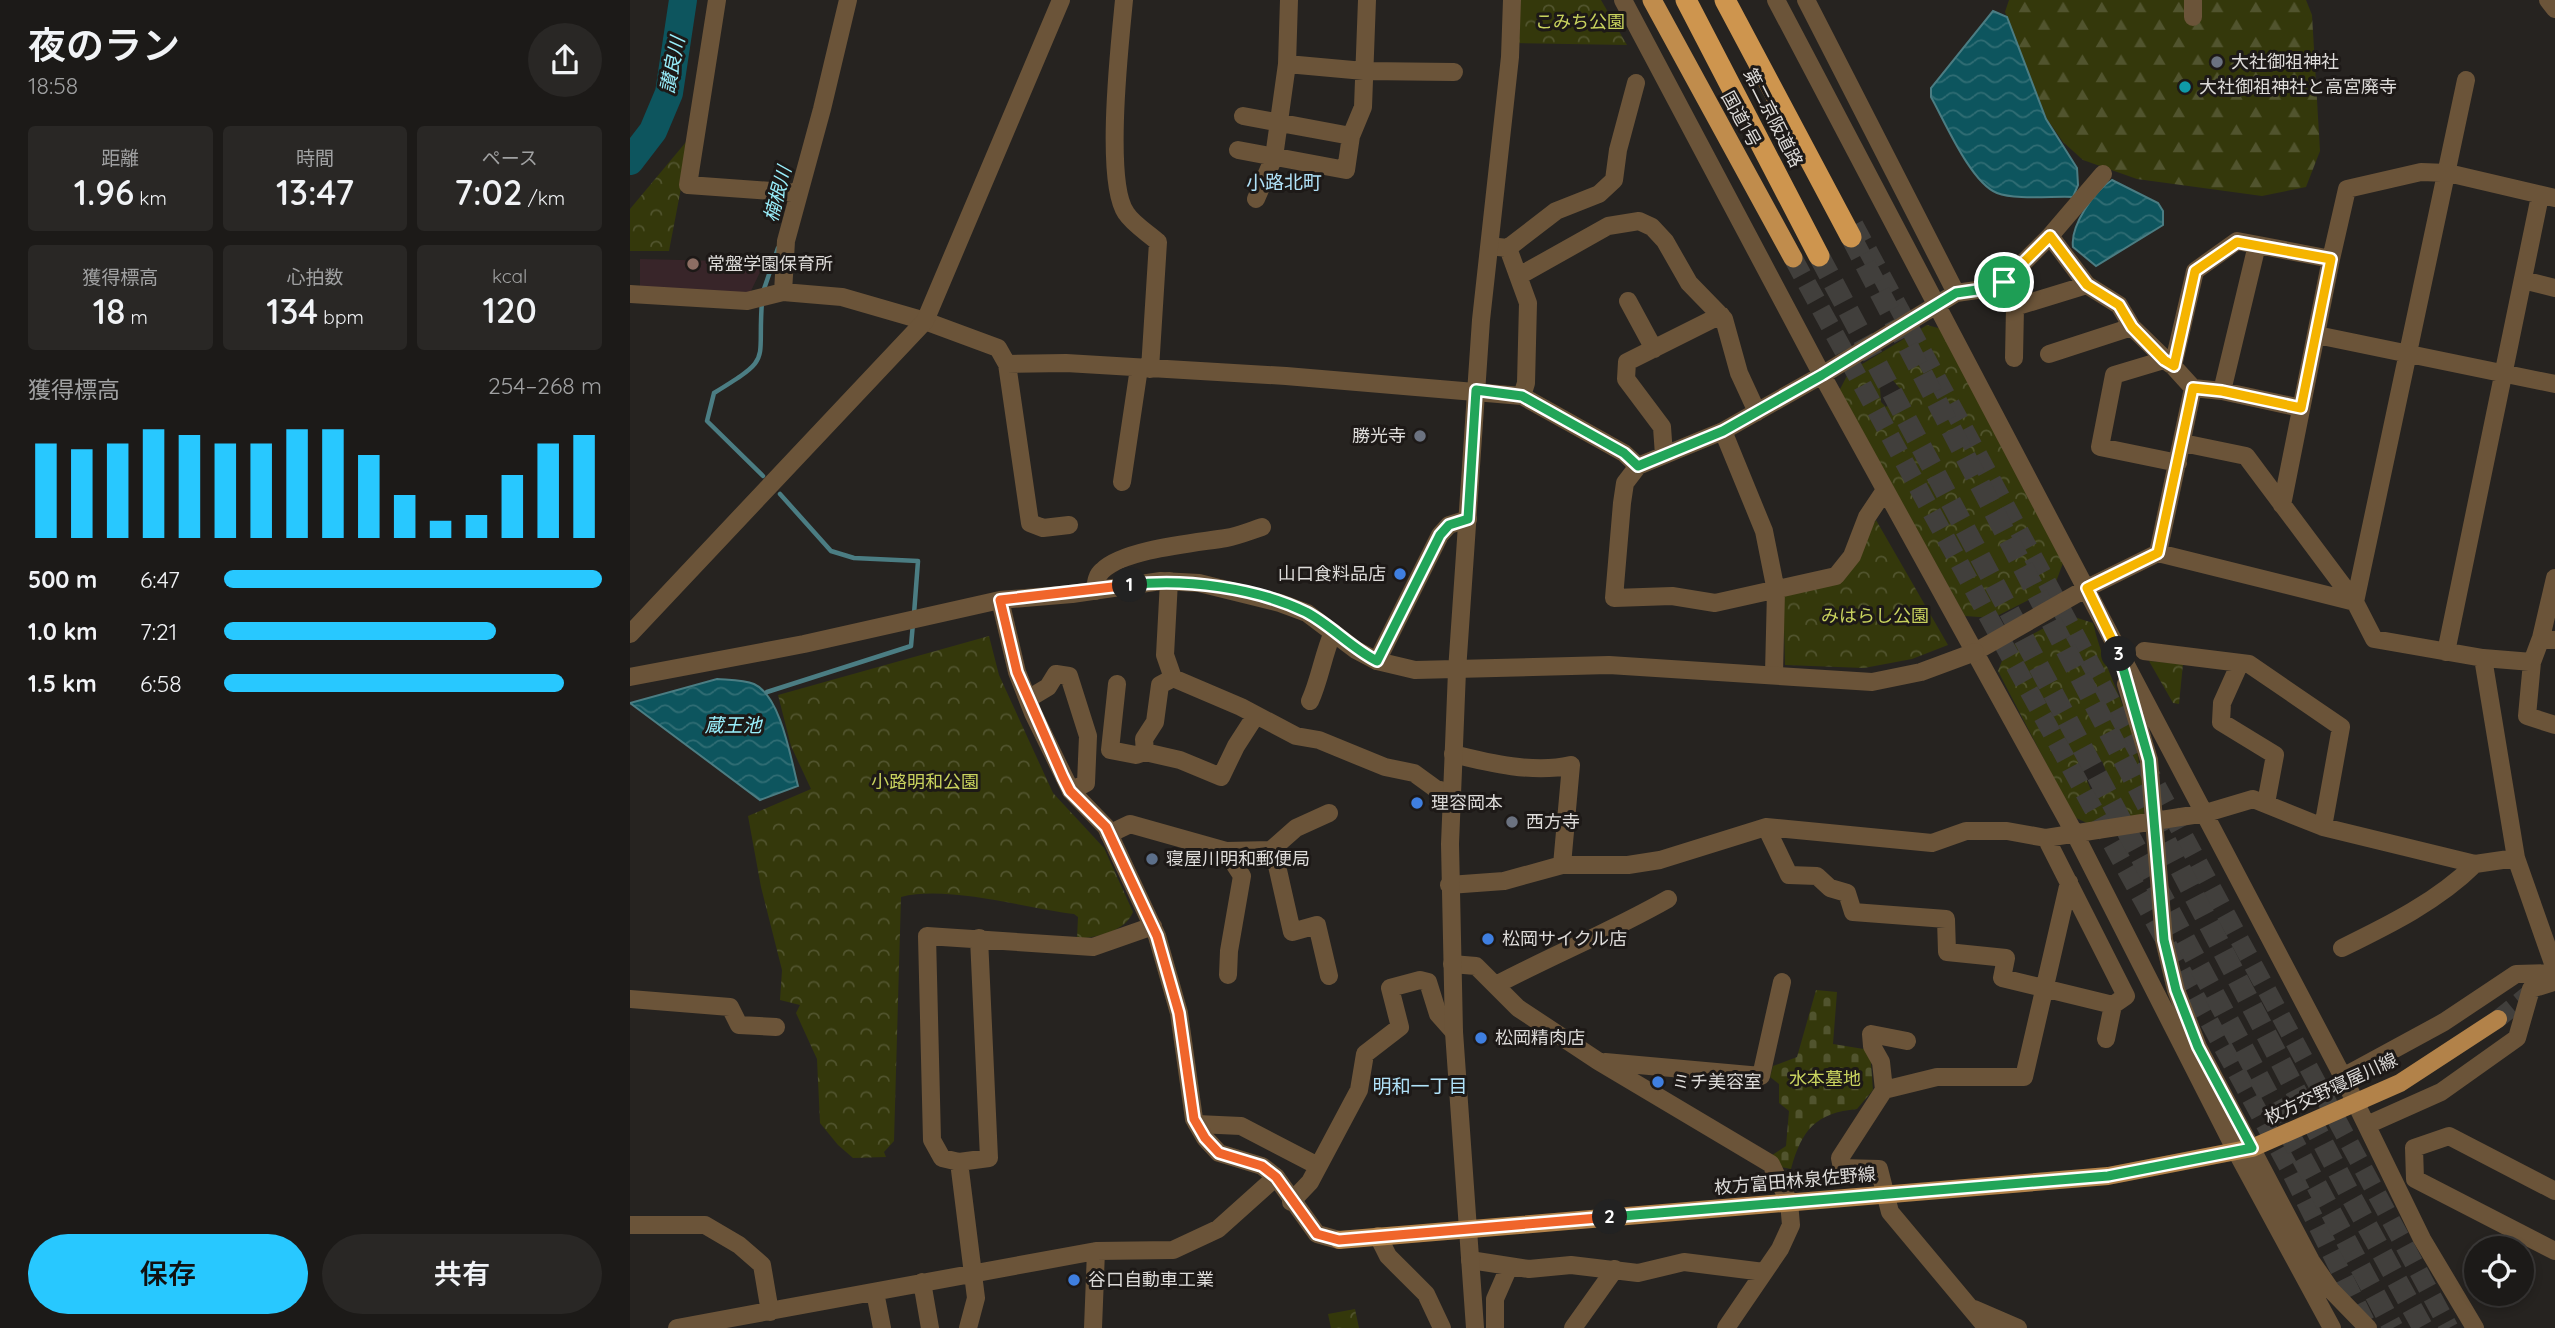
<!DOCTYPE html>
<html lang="ja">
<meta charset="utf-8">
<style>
body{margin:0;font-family:Quicksand,"Noto Sans JP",sans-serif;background:#292725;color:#f1f3f6;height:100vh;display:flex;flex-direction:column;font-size:26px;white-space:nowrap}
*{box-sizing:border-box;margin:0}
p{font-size:23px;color:#a0a1a2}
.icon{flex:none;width:38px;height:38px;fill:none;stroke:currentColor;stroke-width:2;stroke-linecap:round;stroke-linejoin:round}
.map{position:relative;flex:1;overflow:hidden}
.details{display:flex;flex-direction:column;background:#1c1a18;width:630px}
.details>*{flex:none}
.fabs{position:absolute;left:1834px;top:1236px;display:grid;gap:14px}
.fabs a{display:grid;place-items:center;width:70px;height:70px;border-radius:50%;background:#1c1a18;box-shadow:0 4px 10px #0003,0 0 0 2px #3a3837;font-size:35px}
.pin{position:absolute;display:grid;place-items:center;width:60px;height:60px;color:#fff;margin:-30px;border:4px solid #fff;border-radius:50%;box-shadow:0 2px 7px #0007}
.km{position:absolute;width:35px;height:35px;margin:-18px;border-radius:50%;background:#222;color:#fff;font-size:19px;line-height:35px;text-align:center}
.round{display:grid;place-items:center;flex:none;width:74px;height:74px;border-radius:37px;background:#292725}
.overview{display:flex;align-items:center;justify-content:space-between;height:119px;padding:0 28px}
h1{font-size:38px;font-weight:600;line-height:52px}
.stats{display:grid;grid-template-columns:repeat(3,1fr);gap:10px;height:119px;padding:7px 28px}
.stats div{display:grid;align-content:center;border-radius:7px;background:#292725;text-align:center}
.stats b{font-size:35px;font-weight:600}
.stats small{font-size:19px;font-weight:400}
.stats p{font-size:19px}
.chart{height:196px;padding:14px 28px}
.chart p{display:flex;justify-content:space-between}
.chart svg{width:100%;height:126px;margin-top:7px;stroke:#28c8ff;stroke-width:6}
.primary-button{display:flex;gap:14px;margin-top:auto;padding:14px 28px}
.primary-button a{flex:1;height:80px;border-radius:42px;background:#28c8ff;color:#111;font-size:28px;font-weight:600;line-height:80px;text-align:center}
.primary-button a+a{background:#292725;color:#f1f3f6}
ul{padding:0 28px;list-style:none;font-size:23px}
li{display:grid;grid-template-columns:112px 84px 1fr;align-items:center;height:52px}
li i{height:18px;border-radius:9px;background:#28c8ff}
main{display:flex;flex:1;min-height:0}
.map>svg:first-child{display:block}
.education{fill:#382529}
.forest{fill:url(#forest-firs)}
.cemetery{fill:url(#cemetery-stones)}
.park{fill:url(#park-crowns);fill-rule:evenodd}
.water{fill:url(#water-waves);stroke:#4b7d83;stroke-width:2}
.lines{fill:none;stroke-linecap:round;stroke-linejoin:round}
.stream{stroke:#4b7d83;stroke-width:4.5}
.river{stroke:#0d555e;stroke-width:28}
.primary-tunnel{stroke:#413f3c;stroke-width:18;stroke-dasharray:18 9;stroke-linecap:butt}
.trunk-tunnel{stroke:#413f3c;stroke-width:19;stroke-dasharray:19 10;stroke-linecap:butt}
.motorway-tunnel{stroke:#413f3c;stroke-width:21;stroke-dasharray:21 10;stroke-linecap:butt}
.minor{stroke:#6b5439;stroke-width:18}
.tertiary{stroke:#6b5439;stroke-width:18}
.primary{stroke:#b28249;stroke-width:18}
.trunk{stroke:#c08c4c;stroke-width:19}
.motorway{stroke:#ce954e;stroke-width:21}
.split-1-casing{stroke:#fff;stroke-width:14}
.split-2-casing{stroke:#fff;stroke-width:14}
.split-3-casing{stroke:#fff;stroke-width:14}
.split-4-casing{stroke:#fff;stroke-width:14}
.split-1{stroke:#22a559;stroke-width:9}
.split-2{stroke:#f0652b;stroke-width:9}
.split-3{stroke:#22a559;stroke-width:9}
.split-4{stroke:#f5b400;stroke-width:9}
.worship-dot{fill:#6b7280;stroke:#1d1917;stroke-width:2.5}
.culture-dot{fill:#0f9aa8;stroke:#1d1917;stroke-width:2.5}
.education-dot{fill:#8d6e63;stroke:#1d1917;stroke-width:2.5}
.shop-dot{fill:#3f7fe0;stroke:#1d1917;stroke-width:2.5}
.service-dot{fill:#5c6f8a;stroke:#1d1917;stroke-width:2.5}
.labels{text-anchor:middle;stroke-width:6;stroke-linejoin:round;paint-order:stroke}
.park-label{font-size:18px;fill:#c9d35e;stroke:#1d1917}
.poi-label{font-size:18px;fill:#dddbd9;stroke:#1d1917;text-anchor:start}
.street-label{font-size:18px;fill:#dddbd9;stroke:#1d1917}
.water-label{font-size:19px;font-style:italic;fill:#99effc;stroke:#1d1917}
.neighbourhood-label{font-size:19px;fill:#b1e3fa;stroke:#1d1917}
</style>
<main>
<section class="details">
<div class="overview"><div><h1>夜のラン</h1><p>18:58</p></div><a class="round"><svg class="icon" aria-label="share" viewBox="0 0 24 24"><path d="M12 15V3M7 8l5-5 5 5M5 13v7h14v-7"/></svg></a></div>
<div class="stats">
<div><p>距離</p><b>1.96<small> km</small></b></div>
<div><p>時間</p><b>13:47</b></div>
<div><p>ペース</p><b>7:02<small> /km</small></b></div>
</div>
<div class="stats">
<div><p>獲得標高</p><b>18<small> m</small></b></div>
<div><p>心拍数</p><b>134<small> bpm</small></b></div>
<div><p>kcal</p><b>120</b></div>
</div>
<div class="chart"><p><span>獲得標高</span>254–268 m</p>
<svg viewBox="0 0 160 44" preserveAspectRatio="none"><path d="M5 44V11M15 44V13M25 44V11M35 44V6M45 44V8M55 44V11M65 44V11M75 44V6M85 44V6M95 44V15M105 44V29M115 44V38M125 44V36M135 44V22M145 44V11M155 44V8"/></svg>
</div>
<ul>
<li><b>500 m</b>6:47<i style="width:100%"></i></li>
<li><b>1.0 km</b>7:21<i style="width:72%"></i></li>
<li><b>1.5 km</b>6:58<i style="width:90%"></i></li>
</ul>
<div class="primary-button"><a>保存</a><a>共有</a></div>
</section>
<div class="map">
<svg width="1925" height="1328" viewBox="0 0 1925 1328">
<defs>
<pattern id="forest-firs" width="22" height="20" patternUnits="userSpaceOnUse" patternTransform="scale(1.75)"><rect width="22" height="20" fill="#34380b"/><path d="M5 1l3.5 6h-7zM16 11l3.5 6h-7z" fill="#51542e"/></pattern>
<pattern id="cemetery-stones" width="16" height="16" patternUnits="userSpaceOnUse" patternTransform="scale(1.75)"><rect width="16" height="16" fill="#34380b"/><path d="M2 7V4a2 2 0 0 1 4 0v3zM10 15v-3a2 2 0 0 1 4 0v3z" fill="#51542e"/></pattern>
<pattern id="park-crowns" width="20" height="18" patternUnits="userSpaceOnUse" patternTransform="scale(1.75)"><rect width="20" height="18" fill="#34380b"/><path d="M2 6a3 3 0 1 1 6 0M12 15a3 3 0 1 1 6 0" fill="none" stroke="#51542e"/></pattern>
<pattern id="water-waves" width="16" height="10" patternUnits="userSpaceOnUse" patternTransform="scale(1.75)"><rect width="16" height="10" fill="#0d555e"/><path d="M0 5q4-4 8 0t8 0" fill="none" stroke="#306d74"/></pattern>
</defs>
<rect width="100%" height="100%" fill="#262320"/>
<!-- education -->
<path class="education" d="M 10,259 L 135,262 L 118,297 L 10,291 Z"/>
<!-- forest -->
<path class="forest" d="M 1379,0 L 1676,0 L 1682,15 L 1690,151 L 1676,187 L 1632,196 L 1507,179 L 1453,160 L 1433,142 L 1417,119 L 1375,12 Z"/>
<!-- cemetery -->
<path class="cemetery" d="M 1186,990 L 1207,992 L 1203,1044 L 1240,1050 L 1243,1090 L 1227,1109 C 1186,1113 1172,1129 1161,1169 L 1151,1167 L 1139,1157 L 1156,1146 L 1159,1111 L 1149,1103 L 1149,1084 L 1140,1077 L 1143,1066 L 1167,1057 Z"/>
<!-- park -->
<path class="park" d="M 882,0 L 971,0 L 997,45 L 881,43 Z
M 61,136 L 39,251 L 0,251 L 0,209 Z
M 1297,325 L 1312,329 L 1433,563 L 1424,587 L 1363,618 L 1335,616 L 1209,391 L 1219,372 ZM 1260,377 L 1273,392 L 1256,407 L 1251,402 L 1250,388 Z
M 1246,520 L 1318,645 L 1282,659 L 1234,668 L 1155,665 L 1153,594 L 1210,581 Z
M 1438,615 L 1463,623 C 1470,654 1483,679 1494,709 C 1508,743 1513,779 1514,815 L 1459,824 L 1444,817 L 1368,671 L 1377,648 ZM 1472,761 L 1480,782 L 1461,790 L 1452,769 Z
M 359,636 L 369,675 L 423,793 L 474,848 L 503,912 C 495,932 467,937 447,939 L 448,917 L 444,914 C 396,908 317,885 271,897 L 264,1141 L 254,1152 L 256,1157 L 223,1158 L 208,1145 L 190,1123 L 187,1059 L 166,1013 L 170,1005 L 150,1000 L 152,970 L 131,887 L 118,816 L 181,789 L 161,746 L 148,695 Z
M 1519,661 L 1553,664 L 1549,704 L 1543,703 Z
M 725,1309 L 729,1328 L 701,1328 L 698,1314 Z"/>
<!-- water -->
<path class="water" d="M 1363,11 L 1377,17 L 1416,119 L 1447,168 L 1448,185 L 1443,197 C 1423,196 1385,200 1367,193 C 1341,183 1315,122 1301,97 L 1301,88 Z
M 1482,180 L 1528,203 L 1533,211 L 1533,225 L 1466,266 L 1443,247 C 1440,226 1464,191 1482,180 Z
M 87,679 C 98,680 114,680 124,684 C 151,696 161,760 168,786 L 130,800 L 0,703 Z"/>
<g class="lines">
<!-- stream -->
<path class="stream" d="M 133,292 L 148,248
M 132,301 C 127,365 144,356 84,393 L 77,421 L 133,476
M 150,494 L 201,551 L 224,558 L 288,561 L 284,614
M 137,692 L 281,646 L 283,623"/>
<!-- river -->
<path class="river" d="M 0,161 L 23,131 L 39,93 L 53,0"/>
<!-- primary-tunnel -->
<path class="primary-tunnel" d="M 1868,1019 L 1906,988"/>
<!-- trunk-tunnel -->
<path class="trunk-tunnel" d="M 1224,225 L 1819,1328
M 1163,258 L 1659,1168 L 1738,1327"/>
<!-- motorway-tunnel -->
<path class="motorway-tunnel" d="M 1221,237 L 1718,1191 L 1793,1328
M 1189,256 L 1763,1328"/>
<!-- minor -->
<path class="minor" d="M 87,0 L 58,185 L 169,193
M 494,0 C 490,42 474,182 496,213 C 503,224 518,233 528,242 L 520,369
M 993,0 L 1192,375 L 1445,834 L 1606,1151 L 1702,1328
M 1146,0 L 1713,1077 L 1792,1239 L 1845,1328
M 1176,0 L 1326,293
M 1563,0 L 1563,17
M 1918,0 L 1925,9
M 657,64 L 734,71 L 824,72
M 613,116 L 721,136
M 608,150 L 716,170 L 721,136 L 733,107 L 737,0
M 626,199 L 644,157 L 657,64 L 659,0
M 1420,236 L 1457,285 L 1489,305 L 1502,327 L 1540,364
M 868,247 L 878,248 L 898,303 L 896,383 L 892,396
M 878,248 L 926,211 L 969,194 L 984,180 L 988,150 L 1006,83
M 889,276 L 978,226 L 1009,221 L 1022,227 L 1035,241 L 1059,283 L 1094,319 L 1109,373 L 1127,412
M 1893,280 L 1925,288
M 153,292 L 156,241 L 192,109 L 218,0
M 0,294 L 117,301 L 153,292 L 212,297 L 295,321 L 368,348 L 377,364 L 436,363 L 656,376 L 892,396 L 994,453 L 1008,466
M 998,301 L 1024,349
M 1687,335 L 1925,384
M 1419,354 L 1502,327
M 1384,358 L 1385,307 L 1457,285
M 1534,360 L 1484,375 L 1470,447 L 1548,463
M 377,364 L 400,523 L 413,528 L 439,525
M 1563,388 L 1592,391 L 1671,408
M 1592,391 L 1627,245
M 1093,431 L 1134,531 L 1146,591 L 1144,673
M 1553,443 L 1616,456 L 1725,602
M 1034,455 L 1032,427 L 996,379 L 997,362 L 1091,315
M 492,482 L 509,368
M 1255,490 L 1237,517 L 1222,556 L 1206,576 L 1085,603 L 1042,596 L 984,598 L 992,503 L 995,483 L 1008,466 L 1093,431 L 1192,375 L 1326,293 L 1361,288 L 1374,282 L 1420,236 L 1473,174
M 1652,505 L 1701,259
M 1528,553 L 1563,388 L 1543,366 L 1565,271 L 1607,241 L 1701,259 L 1717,189 L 1791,172 L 1818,173 L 1925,198
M 539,581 L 535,655 L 543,678 L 611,707 L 666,736 L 689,740 L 755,767 L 784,773 L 806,789 L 822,793
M 465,591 C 466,583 466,576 472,571 C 494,549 566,543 596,538 C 608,536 620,531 632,527
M 1725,602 L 1836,80
M 1911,638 L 1925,578
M 1514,651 L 1619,664 L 1711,727 L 1693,827
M 1345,652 L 1457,588 L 1528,553 L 1725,602 L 1744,639 L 1853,658 L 1886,858 L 1925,969
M 1816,652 L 1910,196
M 1853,658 L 1902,662 L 1911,638 L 1925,640
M 747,661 L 810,535 L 819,525 L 838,519
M 1902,662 L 1897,716 L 1925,725
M 1610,663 L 1592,703 L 1591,722 L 1645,755 L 1636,803
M 543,678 L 530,685 L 525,722 L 514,739 L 515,752 L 550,760 L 591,777 L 606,746 L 626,715
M 487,684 L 480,750 L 506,755 L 515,752
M 1496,684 L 1519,760 L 1534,940 L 1546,990 L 1568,1047 L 1681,1261 L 1701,1290 L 1738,1328
M 398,699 L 418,687 L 426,674 L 439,676 L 458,736 L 456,783 L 441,791
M 680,701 C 690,679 693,655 703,632
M 823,754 C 859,763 905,774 941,765 L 932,865
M 1136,827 L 1159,875 L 1187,876 L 1200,888 L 1217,893 L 1223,912 L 1316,919 L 1317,952 L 1376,958 L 1372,978 L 1483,1005
M 479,834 L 500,824 L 596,851 L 641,850 L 666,828 L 699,813
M 1416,838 L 1496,996 L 1483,1005 L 1476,1039
M 643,848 L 662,932 L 687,925 L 699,976
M 596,851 L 612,876 L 599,951 L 598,975
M 819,885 L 874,881 L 932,865 L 998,865 L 1030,860 L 1136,827 L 1302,843 L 1336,831 L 1377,831 L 1416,838 L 1576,813 L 1623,799 L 1693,827 L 1845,864 L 1886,858
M 349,938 L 359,1158 L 329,1162 L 312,1158 L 302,1140 L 297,936 L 463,947 L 523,926
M 1712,948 C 1759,925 1808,901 1845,864
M 822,964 L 846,966 L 888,1008 L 968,1061 L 1141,1164 L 1159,1202 L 1161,1225 L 1150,1249 L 1096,1328
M 866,985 C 923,955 982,931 1038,899
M 0,999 L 100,1007 L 109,1025 L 146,1027
M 975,1062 L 1131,1076 L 1152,982
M 1713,1077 L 1814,1022 L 1886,974 L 1925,973
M 1254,1090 L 1251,1062 L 1242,1046 L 1241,1034 L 1277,1041
M 567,1124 L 611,1126 L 686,1165
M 1737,1125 L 1811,1092 L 1887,1038 L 1901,989 L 1921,983 L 1925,976
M 329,1162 L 346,1298 L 338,1328
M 1925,1191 L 1819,1136 L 1784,1148 L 1785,1179 L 1925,1251
M 661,1202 L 680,1182 L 729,1090 L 735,1054 L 770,1027 L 760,988 L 790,980 L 798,982 L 808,1014 L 824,1032
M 0,1225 L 75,1225 L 109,1245 L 132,1265 L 140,1312
M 748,1236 L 758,1256 L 796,1294 L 812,1328
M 840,1260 L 899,1269 L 941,1265 L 1008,1273 L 1054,1262 L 1134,1272
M 292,1282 L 300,1328
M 245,1292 L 252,1328
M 1344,1309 L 1388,1328
M 47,1328 L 466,1251 L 543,1250 L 588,1229 L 646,1177
M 463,1328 L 466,1251
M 865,1328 L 865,1299 L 879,1267
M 943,1328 L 985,1269
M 1357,1328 L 1260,1212 L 1249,1169 L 1212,1168 L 1210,1158 L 1254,1090 L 1307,1077 L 1394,1077 L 1439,882"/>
<!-- tertiary -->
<path class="tertiary" d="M 0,634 L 295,321 L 431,0
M 0,677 L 174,644 L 370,600
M 709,1240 L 687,1234 L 646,1177 L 632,1166 L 589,1153 L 575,1138 L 564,1119 L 549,1013 L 527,936 L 476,827 L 441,791 L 403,713 L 387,672 L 370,600 L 442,594 L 531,581 L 569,583 L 650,603 L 677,613 L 726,650 L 747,661 L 785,670 L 979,665 L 1242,682 L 1291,672 L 1345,652
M 845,1328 L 824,1032 L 820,844 L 827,671 L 851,320 L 880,57 L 882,0"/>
<!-- primary -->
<path class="primary" d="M 709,1240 L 1478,1176 L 1622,1148 L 1770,1083 L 1868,1019"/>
<!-- trunk -->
<path class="trunk" d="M 1022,0 L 1163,258"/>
<!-- motorway -->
<path class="motorway" d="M 1056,0 L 1189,256
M 1095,0 L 1221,237"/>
</g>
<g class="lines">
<defs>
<path id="split-1" d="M 500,585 C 554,578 627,588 676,612 C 701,625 721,648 747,661 L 810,535 L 819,525 L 838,519 L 846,390 L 892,396 L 994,453 L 1008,466 L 1093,431 L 1192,375 L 1326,293 L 1361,288 L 1374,282"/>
<path id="split-2" d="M 500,585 L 370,600 L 387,672 L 433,777 L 440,791 L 476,827 L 527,936 L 549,1013 L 564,1119 L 575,1138 L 589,1153 L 632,1166 L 646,1177 L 687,1234 L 709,1240 L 980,1217"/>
<path id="split-3" d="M 980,1217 L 1478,1176 L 1622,1148 L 1568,1047 L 1546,990 L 1534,940 L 1519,760 L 1489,654"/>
<path id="split-4" d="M 1374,282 L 1420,236 L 1457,285 L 1489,305 L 1502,327 L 1534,360 L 1544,366 L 1565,271 L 1607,242 L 1701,259 L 1671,408 L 1592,391 L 1563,388 L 1528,553 L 1457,588 L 1489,654"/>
</defs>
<!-- split-1 casing -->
<use href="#split-1" class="split-1-casing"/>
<!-- split-2 casing -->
<use href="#split-2" class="split-2-casing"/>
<!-- split-3 casing -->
<use href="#split-3" class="split-3-casing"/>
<!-- split-4 casing -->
<use href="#split-4" class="split-4-casing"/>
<!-- split-1 -->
<use href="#split-1" class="split-1"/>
<!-- split-2 -->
<use href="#split-2" class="split-2"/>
<!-- split-3 -->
<use href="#split-3" class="split-3"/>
<!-- split-4 -->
<use href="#split-4" class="split-4"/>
</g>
<!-- markers -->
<g class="worship-dot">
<circle cx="1587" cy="62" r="7"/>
<circle cx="790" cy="436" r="7"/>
<circle cx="882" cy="822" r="7"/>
</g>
<circle class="culture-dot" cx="1555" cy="87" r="7"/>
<circle class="education-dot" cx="63" cy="264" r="7"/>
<g class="shop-dot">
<circle cx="770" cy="574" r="7"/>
<circle cx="787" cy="803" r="7"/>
<circle cx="858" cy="939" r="7"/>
<circle cx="851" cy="1038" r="7"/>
<circle cx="1028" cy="1082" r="7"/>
<circle cx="444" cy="1280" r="7"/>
</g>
<circle class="service-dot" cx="522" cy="859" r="7"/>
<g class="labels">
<!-- park labels -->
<g class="park-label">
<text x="950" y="28">こみち公園</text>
<text x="1245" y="622">みはらし公園</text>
<text x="295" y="788">小路明和公園</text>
<text x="1195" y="1085">水本墓地</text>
</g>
<!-- poi labels -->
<g class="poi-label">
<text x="1601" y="68">大社御祖神社</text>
<text x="1569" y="93">大社御祖神社と高宮廃寺</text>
<text x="77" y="270">常盤学園保育所</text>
<text x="776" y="442" text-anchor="end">勝光寺</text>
<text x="756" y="580" text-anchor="end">山口食料品店</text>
<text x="801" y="809">理容岡本</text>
<text x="896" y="828">西方寺</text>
<text x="536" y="865">寝屋川明和郵便局</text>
<text x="872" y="945">松岡サイクル店</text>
<text x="865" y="1044">松岡精肉店</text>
<text x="1042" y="1088">ミチ美容室</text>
<text x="458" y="1286">谷口自動車工業</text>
</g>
<!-- street labels -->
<g class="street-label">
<text transform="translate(1143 118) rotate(63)" y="6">第二京阪道路</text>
<text transform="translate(1111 119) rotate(61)" y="6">国道1号</text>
<text transform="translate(1701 1089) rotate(-25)" y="6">枚方交野寝屋川線</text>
<text transform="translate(1165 1181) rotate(-5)" y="6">枚方富田林泉佐野線</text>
</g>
<!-- water labels -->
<g class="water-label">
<text transform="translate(42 65) rotate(-79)" y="7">讃良川</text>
<text transform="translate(147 194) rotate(-75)" y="7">楠根川</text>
<text x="103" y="732">蔵王池</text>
</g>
<!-- neighbourhood labels -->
<g class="neighbourhood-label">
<text x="654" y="189">小路北町</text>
<text x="790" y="1093">明和一丁目</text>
</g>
</g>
</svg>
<div class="fabs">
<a><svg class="icon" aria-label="locate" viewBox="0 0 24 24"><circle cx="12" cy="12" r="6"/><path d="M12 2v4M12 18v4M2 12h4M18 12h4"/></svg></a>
</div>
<div class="pin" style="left:1374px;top:282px;background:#1e9e55"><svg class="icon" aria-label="arrive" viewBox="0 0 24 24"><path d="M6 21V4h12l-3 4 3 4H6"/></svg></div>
<b class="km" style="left:500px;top:585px">1</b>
<b class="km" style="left:980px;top:1217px">2</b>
<b class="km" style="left:1489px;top:654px">3</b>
</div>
</main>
